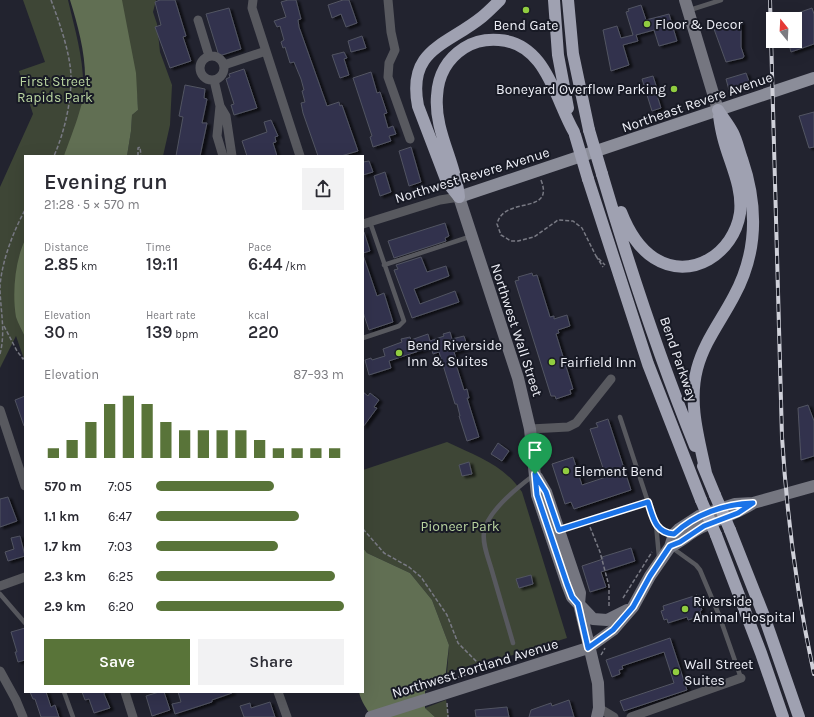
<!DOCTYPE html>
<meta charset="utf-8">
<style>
body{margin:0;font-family:Karla,sans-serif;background:#f2f2f3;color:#2b2b33;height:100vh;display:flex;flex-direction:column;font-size:15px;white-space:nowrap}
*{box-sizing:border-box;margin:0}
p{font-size:13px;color:#7c7c81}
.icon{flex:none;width:22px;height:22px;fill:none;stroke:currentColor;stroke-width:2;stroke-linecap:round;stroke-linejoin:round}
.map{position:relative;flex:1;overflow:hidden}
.panel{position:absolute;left:24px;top:155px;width:340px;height:538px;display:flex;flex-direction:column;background:#fff;border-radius:0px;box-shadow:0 4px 16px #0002}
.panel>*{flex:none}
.needle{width:26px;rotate:342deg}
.controls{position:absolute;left:766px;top:12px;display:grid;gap:8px}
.controls a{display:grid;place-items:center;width:36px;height:36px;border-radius:0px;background:#fff;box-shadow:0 4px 16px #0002;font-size:20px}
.pin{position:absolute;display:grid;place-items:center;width:34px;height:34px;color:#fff;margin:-41px -17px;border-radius:50% 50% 50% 0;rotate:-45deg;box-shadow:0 0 4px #0007}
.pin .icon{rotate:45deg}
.round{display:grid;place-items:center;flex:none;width:42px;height:42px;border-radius:0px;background:#f2f2f3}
.headline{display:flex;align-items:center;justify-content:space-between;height:68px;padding:0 20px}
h1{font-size:22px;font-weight:600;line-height:30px}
.figures{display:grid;grid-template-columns:repeat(3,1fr);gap:6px;height:68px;padding:4px 20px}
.figures div{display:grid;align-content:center}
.figures b{font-size:17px;font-weight:600}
.figures small{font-size:11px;font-weight:400}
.figures p{font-size:11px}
.chart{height:112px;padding:8px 20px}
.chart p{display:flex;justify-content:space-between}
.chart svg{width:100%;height:72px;margin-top:4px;stroke:#597439;stroke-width:6}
.button{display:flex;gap:8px;margin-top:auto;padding:8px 20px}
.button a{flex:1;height:46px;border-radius:0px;background:#597439;color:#fff;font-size:16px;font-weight:600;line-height:46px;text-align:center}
.button a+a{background:#f2f2f3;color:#2b2b33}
ul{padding:0 20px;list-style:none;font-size:13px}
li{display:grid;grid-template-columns:64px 48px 1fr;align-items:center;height:30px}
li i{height:10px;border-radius:5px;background:#597439}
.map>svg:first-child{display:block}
.green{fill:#3e4636}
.water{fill:#616f53}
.building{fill:#30334d;stroke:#525462;filter:url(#shadow)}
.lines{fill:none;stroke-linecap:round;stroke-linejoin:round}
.path{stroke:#797a84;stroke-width:1.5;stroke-dasharray:4 2;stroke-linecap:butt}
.lane{stroke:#58595f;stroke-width:4.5}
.street{stroke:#58595f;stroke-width:9}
.secondary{stroke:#757680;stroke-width:12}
.primary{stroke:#8b8d99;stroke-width:12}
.highway{stroke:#9fa1b1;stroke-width:12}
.rail-casing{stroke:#cfd0d9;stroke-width:4}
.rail{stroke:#181a25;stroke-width:2.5;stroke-dasharray:8;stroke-linecap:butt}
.highway-bridge{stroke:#9fa1b1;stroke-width:12}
.route-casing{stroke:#fff;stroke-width:8}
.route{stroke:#1a73e8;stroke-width:5}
.poi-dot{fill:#91cd40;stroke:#181a25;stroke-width:1.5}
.labels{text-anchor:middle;stroke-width:4;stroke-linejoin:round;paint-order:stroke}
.poi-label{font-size:14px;fill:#eeeff7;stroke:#181a25;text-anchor:start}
.park-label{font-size:14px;fill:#b9d4a0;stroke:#181a25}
.street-label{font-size:14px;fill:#eeeff7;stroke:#181a25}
</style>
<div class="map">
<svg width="814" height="717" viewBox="0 0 814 717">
<defs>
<filter id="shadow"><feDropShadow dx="3.5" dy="2" stdDeviation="1" flood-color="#0009"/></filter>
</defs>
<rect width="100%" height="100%" fill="#22232f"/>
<!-- green -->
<path class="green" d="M 23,0 L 68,0 C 75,30 85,63 83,93 C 82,115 74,136 67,156 L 25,156 L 25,362 L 16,336 L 0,368 L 0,187 L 33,114 L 19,71 L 45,62 Z
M 112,0 L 156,0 L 153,12 L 157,24 L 160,52 L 172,85 L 170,125 L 163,156 L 127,156 L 131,131 L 132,115 L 138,110 L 137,95 Z
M 447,442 C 476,456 503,464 522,492 L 567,638 L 500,659 L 498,656 L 447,673 L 449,645 L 432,600 L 410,573 L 367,553 L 363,548 L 363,470 Z
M 446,700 L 449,717 L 435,717 L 425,708 Z"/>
<!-- water -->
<path class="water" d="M 70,0 L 122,0 L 136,73 L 138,110 L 132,115 L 131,131 L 127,156 L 64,156 C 71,136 85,103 85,82 C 86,55 78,26 70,0 Z
M 25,240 L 25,337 C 22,330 18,323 16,317 C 12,293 15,261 25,240 Z
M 363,548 L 367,553 L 410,573 L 432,600 L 449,645 L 445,681 L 425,691 L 425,708 L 435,717 L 371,717 C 367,708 361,702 359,692 L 363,692 Z"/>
<!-- building -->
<path class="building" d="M 160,0 L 175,0 L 186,36 L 183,37 L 191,61 L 170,68 L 155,27 L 161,25 L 155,2 Z
M 288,0 L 296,0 L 301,19 L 298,20 L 299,27 L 327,106 L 339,102 L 340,106 L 342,105 L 358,151 L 341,156 L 318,156 L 303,113 L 301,103 L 305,102 L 302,91 L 304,90 L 301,79 L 294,62 L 290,63 L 285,47 L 283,48 L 281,42 L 284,40 L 280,26 L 277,27 L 274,21 L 286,17 L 281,2 Z
M 343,0 L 349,0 L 357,23 L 346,27 L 341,14 L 332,18 L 328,5 Z
M 641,5 L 646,20 L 669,14 L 677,41 L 659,46 L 654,30 L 636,35 L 638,41 L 623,45 L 629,65 L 611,71 L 603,30 L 617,26 L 621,38 L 633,35 L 626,12 L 629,11 L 628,9 Z
M 229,8 L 241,49 L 219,56 L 206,14 Z
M 812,8 L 814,14 L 814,44 L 791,52 L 788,41 L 795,41 L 795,37 L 799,35 L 792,15 Z
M 741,21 L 741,47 L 744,56 L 743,58 L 726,62 L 714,29 Z
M 362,36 L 366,48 L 351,52 L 348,41 Z
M 344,52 L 347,58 L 344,59 L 349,75 L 340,78 L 332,55 Z
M 244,69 L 257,108 L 234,115 L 231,105 L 234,104 L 226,79 L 230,77 L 229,74 Z
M 371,72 L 377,93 L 380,92 L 387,113 L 384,114 L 388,128 L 393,126 L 396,134 L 389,136 L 391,141 L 373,147 L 370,137 L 372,136 L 353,78 Z
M 746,73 L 750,84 L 729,90 L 726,79 Z
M 653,76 L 658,92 L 656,92 L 661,108 L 652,111 L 642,79 Z
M 185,85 L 205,89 L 204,98 L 207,99 L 202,123 L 207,123 L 200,156 L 176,156 L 183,117 L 179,116 Z
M 814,112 L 814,147 L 809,148 L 799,116 Z
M 271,120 L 278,136 L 275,137 L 276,142 L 273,143 L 277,156 L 247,156 L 242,141 L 267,132 L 264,122 Z
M 411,147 L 421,182 L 409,186 L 399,151 Z
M 369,161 L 373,172 L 363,175 L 363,162 Z
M 385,172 L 391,192 L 380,196 L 374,176 Z
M 445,223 L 449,236 L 445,238 L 446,241 L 394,258 L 388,241 Z
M 364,232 L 370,251 L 363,253 L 363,233 Z
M 363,255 L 377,296 L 384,293 L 393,322 L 369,330 L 363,312 Z
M 421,257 L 427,272 L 446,266 L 449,276 L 414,289 L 420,304 L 455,291 L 459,302 L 412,318 L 394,270 L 398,269 L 396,265 Z
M 532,273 L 533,276 L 537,275 L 550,317 L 554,316 L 554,319 L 567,315 L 570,326 L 558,330 L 559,333 L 556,334 L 573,389 L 570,390 L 571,394 L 556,399 L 555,396 L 551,396 L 515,281 L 519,280 L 518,277 Z
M 450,332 L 452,339 L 464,336 L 468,348 L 454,352 L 456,358 L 454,358 L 464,390 L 467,389 L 469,398 L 467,398 L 479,437 L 467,441 L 459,416 L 460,416 L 457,404 L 455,404 L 439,352 L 433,354 L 431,347 L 389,361 L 391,368 L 369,375 L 365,360 L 371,358 L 372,360 L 385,356 L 383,349 L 402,342 L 401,339 L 410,337 L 411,340 L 428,334 L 430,341 L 444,336 L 443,334 Z
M 363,392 L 368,396 L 370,393 L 379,400 L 374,407 L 377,408 L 363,427 Z
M 25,396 L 25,426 L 24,426 L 15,400 Z
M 808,405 L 814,421 L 814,456 L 801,460 L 798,408 Z
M 608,419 L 631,490 L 574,509 L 571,502 L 565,504 L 552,464 L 573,457 L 582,485 L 606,477 L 590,429 L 598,427 L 596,423 Z
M 498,443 L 509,451 L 502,461 L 491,454 Z
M 469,462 L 472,474 L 462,476 L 459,465 Z
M 8,497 L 17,521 L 0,527 L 0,499 Z
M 20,536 L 25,556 L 8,561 L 5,552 L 14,549 L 11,538 Z
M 631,548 L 635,561 L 601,572 L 606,587 L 590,592 L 582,566 L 603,559 L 602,557 Z
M 531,575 L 533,584 L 519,588 L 516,579 Z
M 697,595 L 702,610 L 700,611 L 701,616 L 688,620 L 687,617 L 668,623 L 667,619 L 664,620 L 661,611 L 664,610 L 663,606 Z
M 25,628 L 25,660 L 18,662 L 15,652 L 17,652 L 11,632 Z
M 670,638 L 687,690 L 624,711 L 620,701 L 674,683 L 664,652 L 622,666 L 623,669 L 619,670 L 620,674 L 612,677 L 606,660 Z
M 30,692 L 46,692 L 51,707 L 55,705 L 59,717 L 41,717 L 35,699 L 33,699 Z
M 82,692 L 105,692 L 104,694 L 110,708 L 94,713 L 89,699 L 85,700 Z
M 159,692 L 164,692 L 170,710 L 152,716 L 146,696 Z
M 178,692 L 232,692 L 232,693 L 212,700 L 212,702 L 175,714 L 172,704 L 181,702 Z
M 569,700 L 574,717 L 529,717 L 531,710 L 551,703 L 552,706 Z
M 270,702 L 275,717 L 244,717 L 240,706 L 250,703 L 251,708 Z
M 507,707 L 509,717 L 476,717 L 475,710 Z"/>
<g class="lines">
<!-- path -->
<path class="path" d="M 51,0 C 59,21 71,55 71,78 C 71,104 64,133 54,156
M 138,156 L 138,148 L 140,147 L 141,156
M 541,180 C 555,216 504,195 497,224 L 501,235 L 511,241 L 518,241 L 534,237 L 558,220 L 573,221 L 582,228 L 596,256 L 605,265
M 596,256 L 603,267
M 4,326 L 17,351 L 23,359 L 25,357
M 0,354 C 6,331 0,309 0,286 C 2,261 13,232 25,210
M 590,527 L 600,552 L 609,586 L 609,608
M 363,529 L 384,553 L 409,567 L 421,577 L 447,615 L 458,643 L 477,662 L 481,670 L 456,678 L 457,680
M 623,598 L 652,552
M 601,655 L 605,648
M 447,703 L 448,717"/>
<!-- lane -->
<path class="lane" d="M 690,10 L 721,0
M 384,265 L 472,236
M 363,338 L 399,326 L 404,321 L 370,222
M 648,502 L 656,524 L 659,557
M 656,524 L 667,533 L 673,534
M 560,530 L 648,502 L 620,417
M 671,547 L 696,565 L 700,570 L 719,615 L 741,678
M 0,594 L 25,623
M 513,643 C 506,619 499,595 492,571 C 489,560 482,544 484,532 C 487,512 518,487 534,475
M 64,692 L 73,717"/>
<!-- street -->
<path class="street" d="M 253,0 L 252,8 L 300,156
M 388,0 L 391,32 L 395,50 L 389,63 L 388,77 L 410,139
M 198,20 L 209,56
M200 68a12 12 0 1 1 24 0a12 12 0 1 1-24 0Z
M 224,65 L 266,51
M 214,80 L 220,106 L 226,116 L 232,156
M 220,106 L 217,136 L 223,156
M 363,224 L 440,200 L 459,197
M 0,410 L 25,486
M 530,429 L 568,427 L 576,423 L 611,379
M 0,586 L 25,577
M 0,671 L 16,700 L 23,717
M 125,692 L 133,717
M 278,692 L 287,717
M 599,708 L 614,717
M 631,717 L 741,678"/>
<!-- secondary -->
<path class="secondary" d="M 685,0 L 718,110
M 459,197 L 518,378 L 530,429 L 537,495 L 567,584 L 572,597 L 593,619 L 607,620 L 627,610
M 537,477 L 546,492 L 580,593 L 579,604 L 598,683 L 599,708 L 597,717
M 670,547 C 682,541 690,533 702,527 C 719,519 736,514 752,504
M 371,717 L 588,648 L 613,630 L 633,607 L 650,576 L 670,547 L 674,534 L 679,529 L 699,516 L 735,504 L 753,503 L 814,486"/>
<!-- primary -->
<path class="primary" d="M 459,197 L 814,78"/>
<!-- highway -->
<path class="highway" d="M 554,0 L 558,55 L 568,108
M 568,0 L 573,54 L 589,130
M 602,174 C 629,266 659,357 695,446
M 588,179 L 648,364 L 701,500
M 459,197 C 456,163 434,131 437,96 C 438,75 447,59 464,48 C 475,41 487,39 499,40 C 546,43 555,99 574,132
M 459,197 L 447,182 L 418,106 C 407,49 446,46 482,17 C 488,12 494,6 500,0
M 621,212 C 628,230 637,247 654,258 C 691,282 734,253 740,213 C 743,186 729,162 723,137 C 721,130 720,123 719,116
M 703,466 L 715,495
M 706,473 C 699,439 688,404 697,369 C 704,342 721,321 734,296 C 758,252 758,206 742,159 C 739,151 737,141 733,133 C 729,125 723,118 718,110
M 730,530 L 764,616 L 799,717
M 716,535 L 761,653 L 783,717"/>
<defs>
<path id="rail" d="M 770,0 L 782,437 C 787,517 797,596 814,674"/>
</defs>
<!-- rail casing -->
<use href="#rail" class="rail-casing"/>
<!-- rail -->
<use href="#rail" class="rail"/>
<!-- highway-bridge -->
<path class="highway-bridge" d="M 589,130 L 602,174
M 575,135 L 588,179
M 715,495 L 730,530
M 701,500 L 716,535"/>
</g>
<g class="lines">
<defs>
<path id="route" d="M 535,474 L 546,492 L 559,530 L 648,502 C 653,517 655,533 674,534 C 695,514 725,504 753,503 L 738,513 L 704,526 L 680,542 L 670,546 L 650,576 L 633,607 L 613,630 L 588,648 L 578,604 L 572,597 L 567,584 L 537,495 Z"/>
</defs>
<!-- route casing -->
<use href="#route" class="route-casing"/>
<!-- route -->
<use href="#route" class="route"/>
</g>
<!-- markers -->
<g class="poi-dot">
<circle cx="526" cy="10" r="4"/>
<circle cx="647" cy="24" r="4"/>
<circle cx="674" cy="89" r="4"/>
<circle cx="399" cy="353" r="4"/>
<circle cx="552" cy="362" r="4"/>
<circle cx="566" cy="471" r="4"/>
<circle cx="685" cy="609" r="4"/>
<circle cx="676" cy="672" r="4"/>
</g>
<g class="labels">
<!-- poi labels -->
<g class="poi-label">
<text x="655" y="29">Floor &amp; Decor</text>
<text x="526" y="30" text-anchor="middle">Bend Gate</text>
<text x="666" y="94" text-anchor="end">Boneyard Overflow Parking</text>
<text x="407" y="350">Bend Riverside<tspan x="407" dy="16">Inn &amp; Suites</tspan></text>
<text x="560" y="367">Fairfield Inn</text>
<text x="574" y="476">Element Bend</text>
<text x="693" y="606">Riverside<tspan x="693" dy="16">Animal Hospital</tspan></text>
<text x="684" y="669">Wall Street<tspan x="684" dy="16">Suites</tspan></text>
</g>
<!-- park labels -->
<g class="park-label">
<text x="55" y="86">First Street<tspan x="55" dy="16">Rapids Park</tspan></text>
<text x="460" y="531">Pioneer Park</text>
</g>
<!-- street labels -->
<g class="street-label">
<text transform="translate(697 102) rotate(-19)" y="5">Northeast Revere Avenue</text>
<text transform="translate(472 175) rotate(-17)" y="5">Northwest Revere Avenue</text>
<text transform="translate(517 330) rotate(72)" y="5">Northwest Wall Street</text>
<text transform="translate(679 359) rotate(71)" y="5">Bend Parkway</text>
<text transform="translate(475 668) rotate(-17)" y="5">Northwest Portland Avenue</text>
</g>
</g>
</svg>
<div class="controls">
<a><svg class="needle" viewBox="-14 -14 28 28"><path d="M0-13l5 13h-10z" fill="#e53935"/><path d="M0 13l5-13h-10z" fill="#7c7c81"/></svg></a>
</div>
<div class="pin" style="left:535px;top:474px;background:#1e9e55"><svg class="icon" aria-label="arrive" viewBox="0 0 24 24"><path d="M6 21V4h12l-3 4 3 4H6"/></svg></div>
<section class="panel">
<div class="headline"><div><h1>Evening run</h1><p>21:28 · 5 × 570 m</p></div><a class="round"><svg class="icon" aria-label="share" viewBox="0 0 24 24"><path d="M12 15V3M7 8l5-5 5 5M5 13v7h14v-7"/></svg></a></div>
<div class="figures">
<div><p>Distance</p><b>2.85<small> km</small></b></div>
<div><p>Time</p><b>19:11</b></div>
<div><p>Pace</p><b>6:44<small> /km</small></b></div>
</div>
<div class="figures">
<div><p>Elevation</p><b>30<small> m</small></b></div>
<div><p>Heart rate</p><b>139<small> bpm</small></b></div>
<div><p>kcal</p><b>220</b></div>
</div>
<div class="chart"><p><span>Elevation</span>87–93 m</p>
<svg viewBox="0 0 160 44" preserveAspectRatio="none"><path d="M5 44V38M15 44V33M25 44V22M35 44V11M45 44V6M55 44V11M65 44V22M75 44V27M85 44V27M95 44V27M105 44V27M115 44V33M125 44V38M135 44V38M145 44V38M155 44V38"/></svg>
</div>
<ul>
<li><b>570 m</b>7:05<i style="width:63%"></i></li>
<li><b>1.1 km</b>6:47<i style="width:76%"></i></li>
<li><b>1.7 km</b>7:03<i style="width:65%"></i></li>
<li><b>2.3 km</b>6:25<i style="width:95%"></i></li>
<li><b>2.9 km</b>6:20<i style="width:100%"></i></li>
</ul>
<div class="button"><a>Save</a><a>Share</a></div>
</section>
</div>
